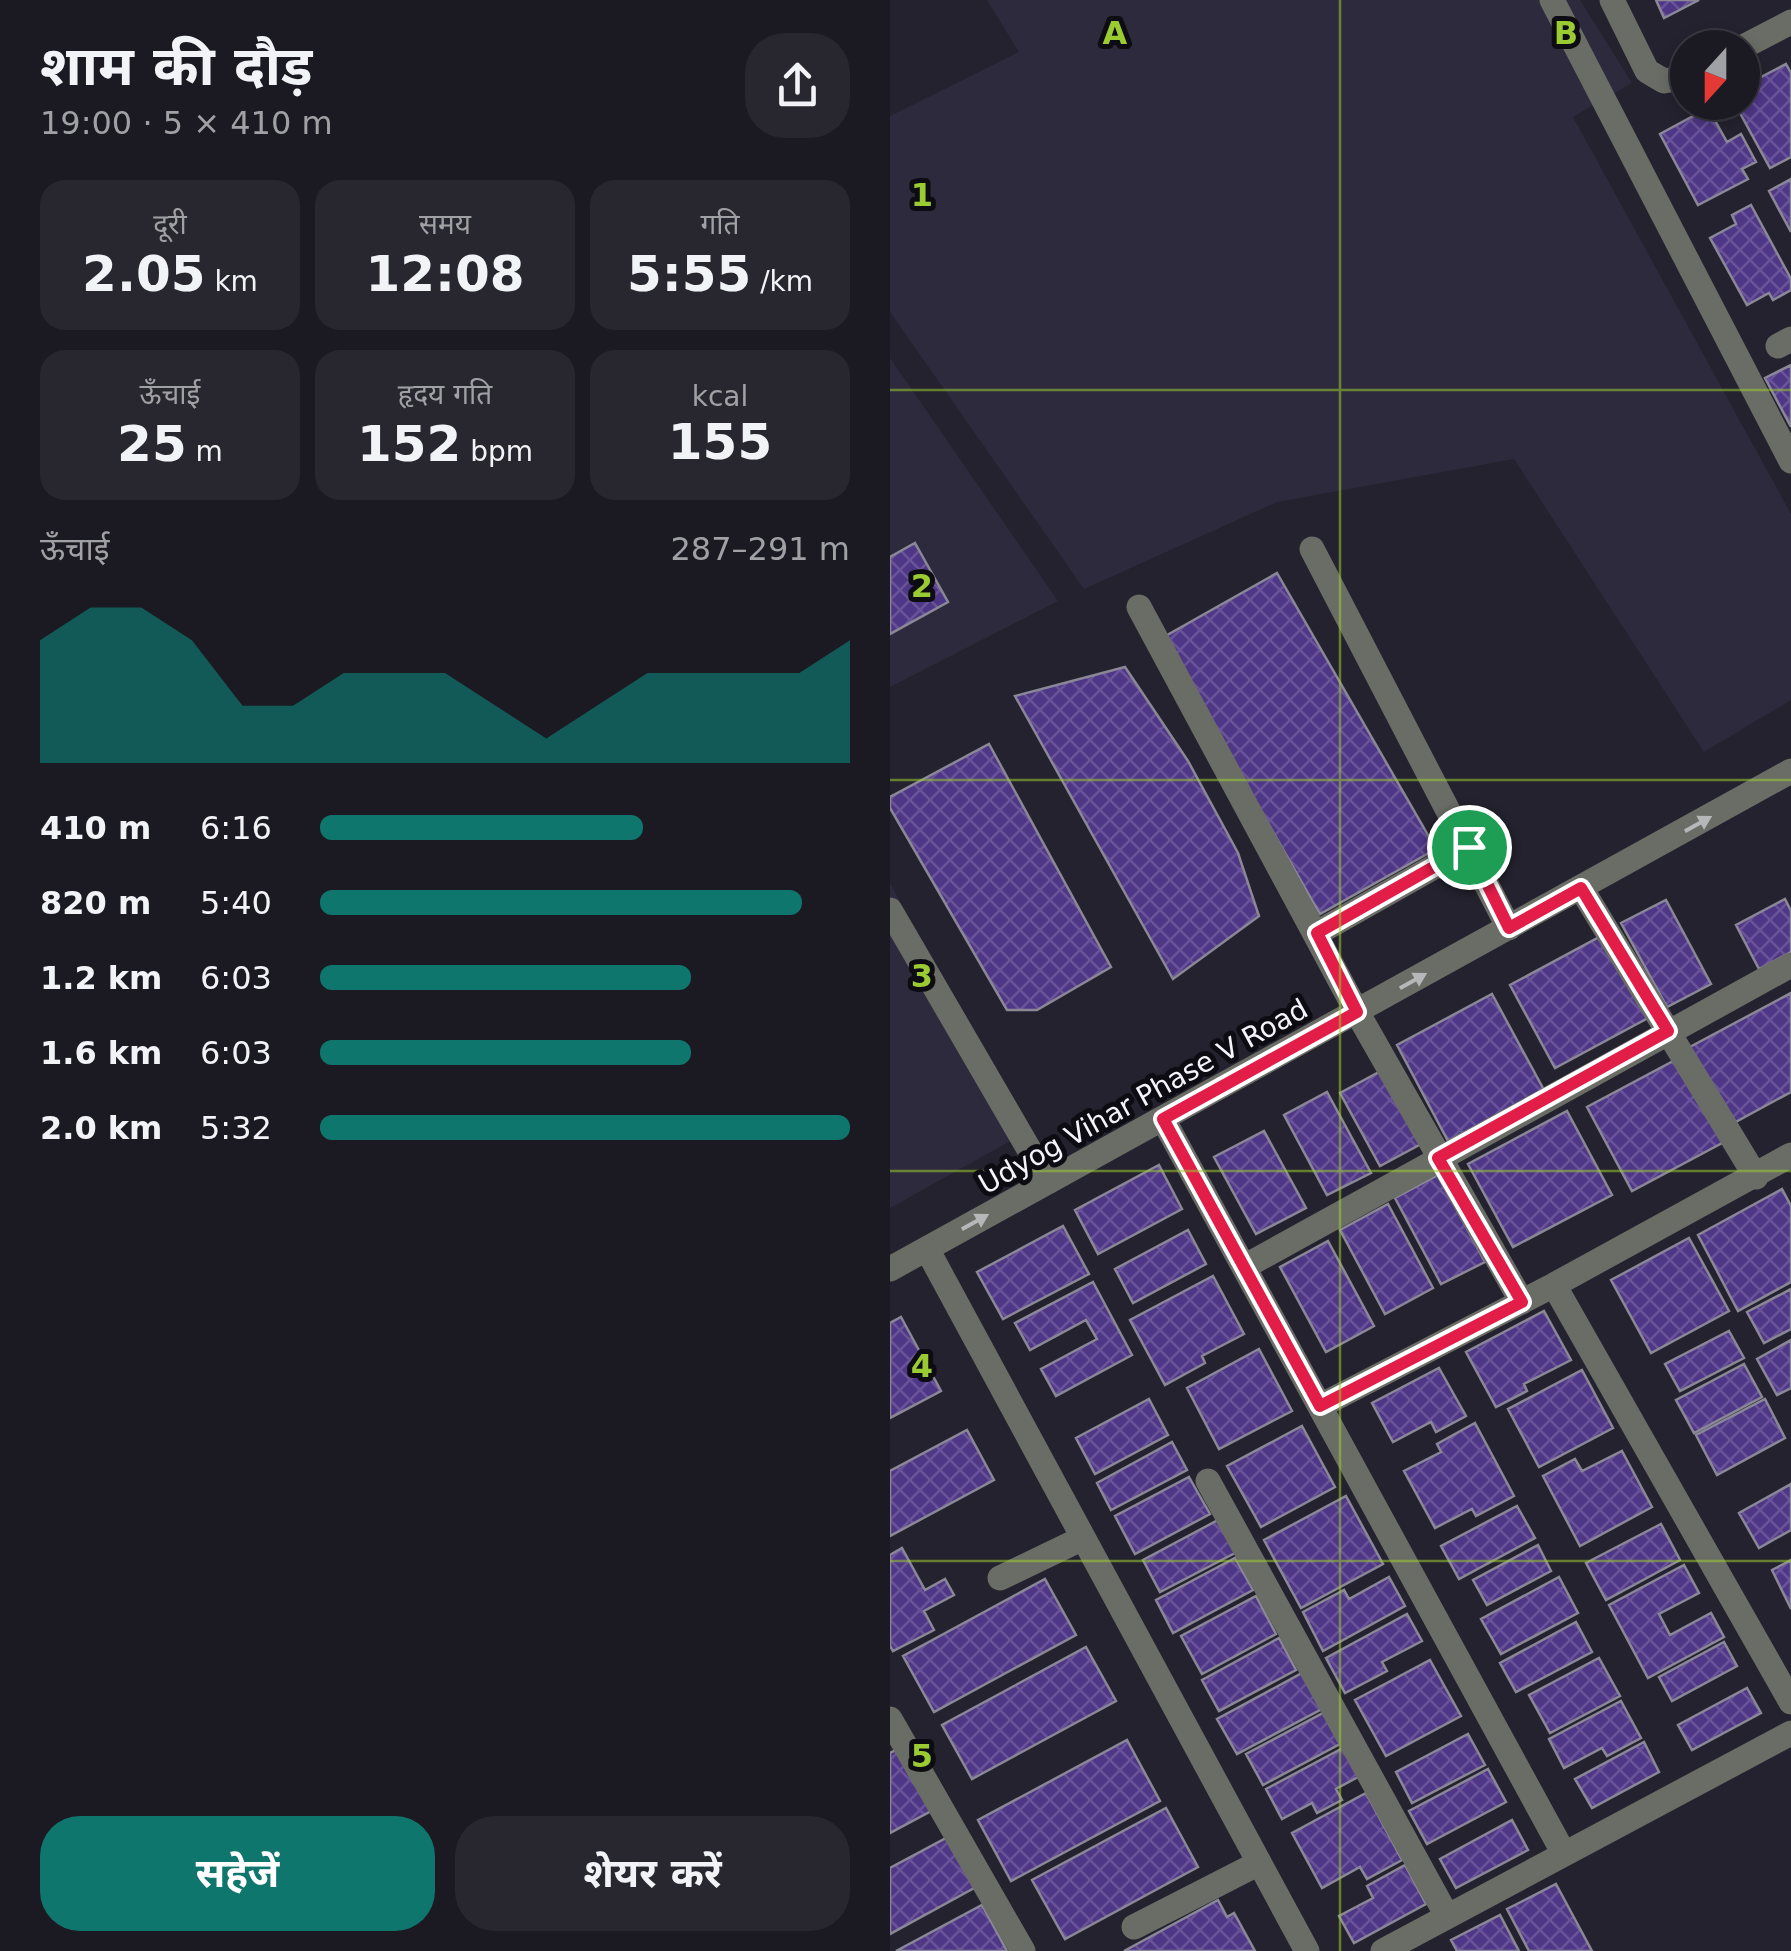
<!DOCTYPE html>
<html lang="hi">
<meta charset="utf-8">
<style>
body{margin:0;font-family:"DejaVu Sans","Noto Sans Devanagari",sans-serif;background:#28272f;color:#f1f3f6;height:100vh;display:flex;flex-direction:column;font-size:38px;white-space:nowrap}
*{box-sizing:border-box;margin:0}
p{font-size:32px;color:#a0a1a5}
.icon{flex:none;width:55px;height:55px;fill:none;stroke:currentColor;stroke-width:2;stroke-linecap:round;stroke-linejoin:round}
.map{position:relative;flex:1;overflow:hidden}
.drawer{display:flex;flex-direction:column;background:#1b1a22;width:890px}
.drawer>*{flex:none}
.needle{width:65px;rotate:201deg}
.controls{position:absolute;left:780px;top:30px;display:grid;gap:20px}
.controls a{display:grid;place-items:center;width:90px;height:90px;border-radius:50%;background:#1b1a22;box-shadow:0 5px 15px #0003,0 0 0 2px #393840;font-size:50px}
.pin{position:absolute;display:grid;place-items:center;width:85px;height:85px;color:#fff;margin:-42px;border:5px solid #fff;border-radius:50%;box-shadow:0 2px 10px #0007}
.round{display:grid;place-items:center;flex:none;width:105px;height:105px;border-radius:40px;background:#28272f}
.overview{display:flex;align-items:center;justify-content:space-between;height:170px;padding:0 40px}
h1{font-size:55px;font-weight:700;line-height:75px}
.figures{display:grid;grid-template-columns:repeat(3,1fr);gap:15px;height:170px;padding:10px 40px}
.figures div{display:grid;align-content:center;border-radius:25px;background:#28272f;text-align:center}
.figures b{font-size:50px;font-weight:700}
.figures small{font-size:28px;font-weight:400}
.figures p{font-size:28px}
.chart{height:280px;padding:20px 40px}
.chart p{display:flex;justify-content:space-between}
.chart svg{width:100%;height:180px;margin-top:10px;fill:#0f766e;opacity:.7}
.cta{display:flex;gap:20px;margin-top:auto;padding:20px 40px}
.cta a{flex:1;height:115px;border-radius:40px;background:#0f766e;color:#fff;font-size:40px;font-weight:700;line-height:115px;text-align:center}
.cta a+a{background:#28272f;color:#f1f3f6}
ul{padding:0 40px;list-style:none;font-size:32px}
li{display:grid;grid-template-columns:160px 120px 1fr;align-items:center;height:75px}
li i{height:25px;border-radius:12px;background:#0f766e}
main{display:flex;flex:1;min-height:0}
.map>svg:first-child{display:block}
.built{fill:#2e2a3d}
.building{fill:url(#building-cross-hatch);stroke:#8a8796;stroke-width:2.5}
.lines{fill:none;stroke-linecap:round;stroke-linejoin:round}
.minor{stroke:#6a6d66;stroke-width:25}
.oneway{fill:#b6b7b8}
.route-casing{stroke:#fff;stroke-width:20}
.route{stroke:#e11d48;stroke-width:12}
.grid{fill:none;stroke:#9bcb32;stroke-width:2.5;stroke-opacity:0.55}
.labels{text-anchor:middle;stroke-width:10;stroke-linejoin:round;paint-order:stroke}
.street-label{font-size:28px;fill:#f5f3fc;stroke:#0d0c12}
.grid-label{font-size:32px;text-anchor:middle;font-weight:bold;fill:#9bcb32;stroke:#0d0c12;stroke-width:10;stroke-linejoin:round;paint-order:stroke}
</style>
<main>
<section class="drawer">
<div class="overview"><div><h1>शाम की दौड़</h1><p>19:00 · 5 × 410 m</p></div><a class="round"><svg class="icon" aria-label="share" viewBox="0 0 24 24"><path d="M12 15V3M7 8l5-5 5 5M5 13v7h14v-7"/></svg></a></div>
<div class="figures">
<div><p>दूरी</p><b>2.05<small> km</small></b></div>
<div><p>समय</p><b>12:08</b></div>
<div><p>गति</p><b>5:55<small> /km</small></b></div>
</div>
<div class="figures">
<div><p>ऊँचाई</p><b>25<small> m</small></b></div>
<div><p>हृदय गति</p><b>152<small> bpm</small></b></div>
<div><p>kcal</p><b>155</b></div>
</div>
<div class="chart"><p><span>ऊँचाई</span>287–291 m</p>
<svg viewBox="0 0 160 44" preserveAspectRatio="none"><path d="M0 44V14L10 6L20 6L30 14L40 30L50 30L60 22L70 22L80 22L90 30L100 38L110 30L120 22L130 22L140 22L150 22L160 14V44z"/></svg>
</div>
<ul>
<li><b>410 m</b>6:16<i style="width:61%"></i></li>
<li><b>820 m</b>5:40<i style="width:91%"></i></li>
<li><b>1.2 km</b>6:03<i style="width:70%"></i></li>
<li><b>1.6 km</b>6:03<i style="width:70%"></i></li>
<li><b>2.0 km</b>5:32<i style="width:100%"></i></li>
</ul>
<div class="cta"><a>सहेजें</a><a>शेयर करें</a></div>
</section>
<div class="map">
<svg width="901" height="1951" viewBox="0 0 901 1951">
<defs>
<pattern id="building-cross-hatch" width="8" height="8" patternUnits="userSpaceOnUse" patternTransform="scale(2.5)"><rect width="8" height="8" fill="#4f3787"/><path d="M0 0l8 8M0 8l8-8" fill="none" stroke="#695499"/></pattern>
</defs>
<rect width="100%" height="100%" fill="#24222e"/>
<!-- built -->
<path class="built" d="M 97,0 L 690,0 L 742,83 L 683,117 L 901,514 L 901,700 L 814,752 L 624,459 L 387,502 L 194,589 L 0,312 L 0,116 L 129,52 Z
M 0,358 L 168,601 L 0,687 Z
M 0,883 L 133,1134 L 0,1208 Z"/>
<!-- building -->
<path class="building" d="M 766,0 L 809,0 L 774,18 Z
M 896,64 L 901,73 L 901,157 L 880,168 L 844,102 L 852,102 L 852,87 Z
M 818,108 L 837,142 L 851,134 L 866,162 L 852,169 L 858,179 L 808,205 L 770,134 Z
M 901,179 L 901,232 L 879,191 Z
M 861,205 L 901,279 L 901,290 L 883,300 L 879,293 L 857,305 L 820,238 L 846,224 L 842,215 Z
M 901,365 L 901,427 L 875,378 Z
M 25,543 L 58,602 L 0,634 L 0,557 Z
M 387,573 L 546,849 L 430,914 L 272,638 Z
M 235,667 L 298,761 L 348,853 L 369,916 L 283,979 L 125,696 Z
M 99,744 L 221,967 L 147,1010 L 117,1010 L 0,808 L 0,797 Z
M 895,899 L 901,911 L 901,952 L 869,969 L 846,925 Z
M 776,900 L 821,984 L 777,1007 L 731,923 Z
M 713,935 L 758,1018 L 665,1068 L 620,985 Z
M 901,993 L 901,1092 L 840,1125 L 798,1048 Z
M 602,994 L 654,1090 L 558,1141 L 507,1045 Z
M 789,1058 L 834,1142 L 742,1191 L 697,1107 Z
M 491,1071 L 531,1144 L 490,1166 L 450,1093 Z
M 437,1092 L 481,1173 L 437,1195 L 394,1115 Z
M 677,1111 L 722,1195 L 623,1247 L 578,1164 Z
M 374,1131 L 416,1208 L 366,1234 L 324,1157 Z
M 269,1165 L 292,1209 L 208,1254 L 185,1210 Z
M 548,1175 L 595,1262 L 551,1284 L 505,1198 Z
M 892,1189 L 901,1206 L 901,1282 L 848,1311 L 808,1235 Z
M 498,1204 L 543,1288 L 495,1314 L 450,1230 Z
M 173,1226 L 199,1274 L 113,1319 L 87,1272 Z
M 298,1230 L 316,1264 L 243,1303 L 225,1269 Z
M 799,1238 L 839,1311 L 761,1353 L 721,1280 Z
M 438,1241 L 484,1326 L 436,1352 L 390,1267 Z
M 323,1276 L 354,1334 L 312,1356 L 315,1363 L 275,1385 L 240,1320 Z
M 203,1282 L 242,1355 L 166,1396 L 151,1369 L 207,1339 L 196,1320 L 140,1350 L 125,1323 Z
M 901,1289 L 901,1329 L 874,1343 L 857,1312 Z
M 654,1311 L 681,1360 L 634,1384 L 637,1391 L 606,1407 L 576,1352 Z
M 11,1317 L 51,1391 L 0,1418 L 0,1323 Z
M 839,1331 L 854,1358 L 790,1391 L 775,1364 Z
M 901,1340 L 901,1388 L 887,1395 L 867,1359 Z
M 369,1349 L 402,1411 L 329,1449 L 297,1388 Z
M 854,1364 L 872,1397 L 804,1433 L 786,1400 Z
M 549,1368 L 576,1416 L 546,1432 L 541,1422 L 503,1442 L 482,1403 Z
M 692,1370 L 723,1428 L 649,1467 L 618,1409 Z
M 259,1399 L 278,1435 L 205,1474 L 186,1438 Z
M 875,1399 L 895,1438 L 827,1475 L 806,1435 Z
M 585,1423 L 624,1496 L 586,1516 L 582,1509 L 545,1528 L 514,1471 L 551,1452 L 547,1444 Z
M 412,1426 L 445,1487 L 371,1527 L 337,1466 Z
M 77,1430 L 104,1480 L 0,1536 L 0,1471 Z
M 282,1442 L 297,1470 L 221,1510 L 207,1483 Z
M 732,1451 L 762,1507 L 690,1546 L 653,1476 L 685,1459 L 692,1471 Z
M 299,1477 L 320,1514 L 245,1554 L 225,1516 Z
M 901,1484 L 901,1530 L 869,1548 L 849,1513 Z
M 456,1496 L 493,1564 L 411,1608 L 374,1540 Z
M 627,1506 L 645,1538 L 569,1579 L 551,1546 Z
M 328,1520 L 345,1553 L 270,1592 L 253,1560 Z
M 771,1524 L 790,1560 L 716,1600 L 696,1563 Z
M 648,1545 L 661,1571 L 597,1605 L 583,1580 Z
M 12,1548 L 35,1590 L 55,1579 L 64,1595 L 34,1611 L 44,1630 L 3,1651 L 0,1646 L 0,1555 Z
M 345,1558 L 363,1590 L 283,1633 L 266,1600 Z
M 901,1560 L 901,1609 L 882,1570 Z
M 794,1565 L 809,1593 L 769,1614 L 780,1635 L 821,1613 L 834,1637 L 758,1678 L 719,1605 Z
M 499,1577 L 515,1606 L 433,1651 L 413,1612 L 454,1590 L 459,1599 Z
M 669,1577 L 688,1613 L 611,1654 L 591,1619 Z
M 155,1579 L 186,1635 L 44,1712 L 13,1656 Z
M 366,1596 L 386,1634 L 312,1674 L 291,1636 Z
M 517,1614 L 532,1641 L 492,1662 L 497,1671 L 455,1693 L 436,1658 Z
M 686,1622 L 702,1652 L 626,1692 L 610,1663 Z
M 389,1638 L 406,1670 L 329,1711 L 312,1680 Z
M 834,1642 L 847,1666 L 782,1701 L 769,1677 Z
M 196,1647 L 226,1701 L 82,1779 L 52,1725 Z
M 709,1658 L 730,1696 L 660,1733 L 639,1695 Z
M 540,1660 L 571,1716 L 496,1756 L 465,1700 Z
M 412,1673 L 432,1709 L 347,1754 L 327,1719 Z
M 857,1688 L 871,1713 L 802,1750 L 788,1725 Z
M 731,1701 L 751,1738 L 717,1756 L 712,1748 L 674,1768 L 659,1739 Z
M 433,1713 L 450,1744 L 373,1785 L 356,1754 Z
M 578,1734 L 595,1765 L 522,1803 L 506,1772 Z
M 237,1740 L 270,1801 L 121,1881 L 88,1820 Z
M 754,1742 L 769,1772 L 702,1808 L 685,1779 Z
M 12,1747 L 45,1809 L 0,1833 L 0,1753 Z
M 453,1748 L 468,1777 L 446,1789 L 452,1800 L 427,1813 L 422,1803 L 392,1819 L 376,1789 Z
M 598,1769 L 616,1802 L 537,1844 L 519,1811 Z
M 476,1793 L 512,1860 L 477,1879 L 470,1867 L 432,1888 L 402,1833 Z
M 276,1808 L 308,1867 L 175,1939 L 142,1880 Z
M 622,1820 L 638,1850 L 566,1888 L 550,1859 Z
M 58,1837 L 86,1887 L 0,1934 L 0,1868 Z
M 515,1865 L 536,1904 L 464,1943 L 449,1916 L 483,1898 L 477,1886 Z
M 666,1884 L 702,1951 L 639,1951 L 617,1909 Z
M 328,1900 L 337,1917 L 344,1913 L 365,1951 L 234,1951 Z
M 92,1905 L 117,1951 L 6,1951 Z
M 610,1915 L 629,1951 L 567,1951 L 561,1940 Z"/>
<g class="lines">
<!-- minor -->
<path class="minor" d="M 662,0 L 901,461
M 722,0 L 757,71 L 774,81 L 798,77
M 851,48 L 901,22
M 888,346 L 901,339
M 422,549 L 619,928
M 249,607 L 467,1012 L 632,1302
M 691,888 L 866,1177
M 0,910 L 158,1182
M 427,933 L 579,847
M 273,1119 L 673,1852
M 37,1249 L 417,1951
M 354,1267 L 901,965
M 0,1269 L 901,771
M 664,1285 L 901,1702
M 430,1406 L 664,1285 L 901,1155
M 318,1481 L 557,1916
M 110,1578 L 193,1538
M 0,1719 L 133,1951
M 244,1927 L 369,1863
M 493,1951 L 901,1733"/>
</g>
<!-- one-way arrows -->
<defs><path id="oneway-solid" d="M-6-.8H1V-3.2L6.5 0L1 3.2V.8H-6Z" transform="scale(2.5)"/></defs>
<g class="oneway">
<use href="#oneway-solid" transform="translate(808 824) rotate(-29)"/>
<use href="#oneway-solid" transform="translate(523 981) rotate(-29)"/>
<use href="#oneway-solid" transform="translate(85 1222) rotate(-29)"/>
</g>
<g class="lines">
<defs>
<path id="route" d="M 579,847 L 619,928 L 691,888 L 778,1031 L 548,1158 L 632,1302 L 430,1406 L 273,1119 L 467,1012 L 427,933 Z"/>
</defs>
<!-- route casing -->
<use href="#route" class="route-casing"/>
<!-- route -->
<use href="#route" class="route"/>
</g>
<!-- grid -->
<path class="grid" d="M 450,0 L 450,1951M 0,390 L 901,390M 0,780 L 901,780M 0,1171 L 901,1171M 0,1561 L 901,1561"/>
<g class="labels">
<!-- street labels -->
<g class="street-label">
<text transform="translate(253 1096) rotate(-29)" y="10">Udyog Vihar Phase V Road</text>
</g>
</g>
<g class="grid-label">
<text x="225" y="44">A</text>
<text x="676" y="44">B</text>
<text x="32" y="206">1</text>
<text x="32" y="597">2</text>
<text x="32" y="987">3</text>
<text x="32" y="1377">4</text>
<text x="32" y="1767">5</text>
</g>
</svg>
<div class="controls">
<a><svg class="needle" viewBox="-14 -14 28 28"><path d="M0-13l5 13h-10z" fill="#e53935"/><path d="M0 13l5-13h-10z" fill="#a0a1a5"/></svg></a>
</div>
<div class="pin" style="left:579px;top:847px;background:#1e9e55"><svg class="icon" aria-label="arrive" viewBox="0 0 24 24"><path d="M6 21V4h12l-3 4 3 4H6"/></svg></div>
</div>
</main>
